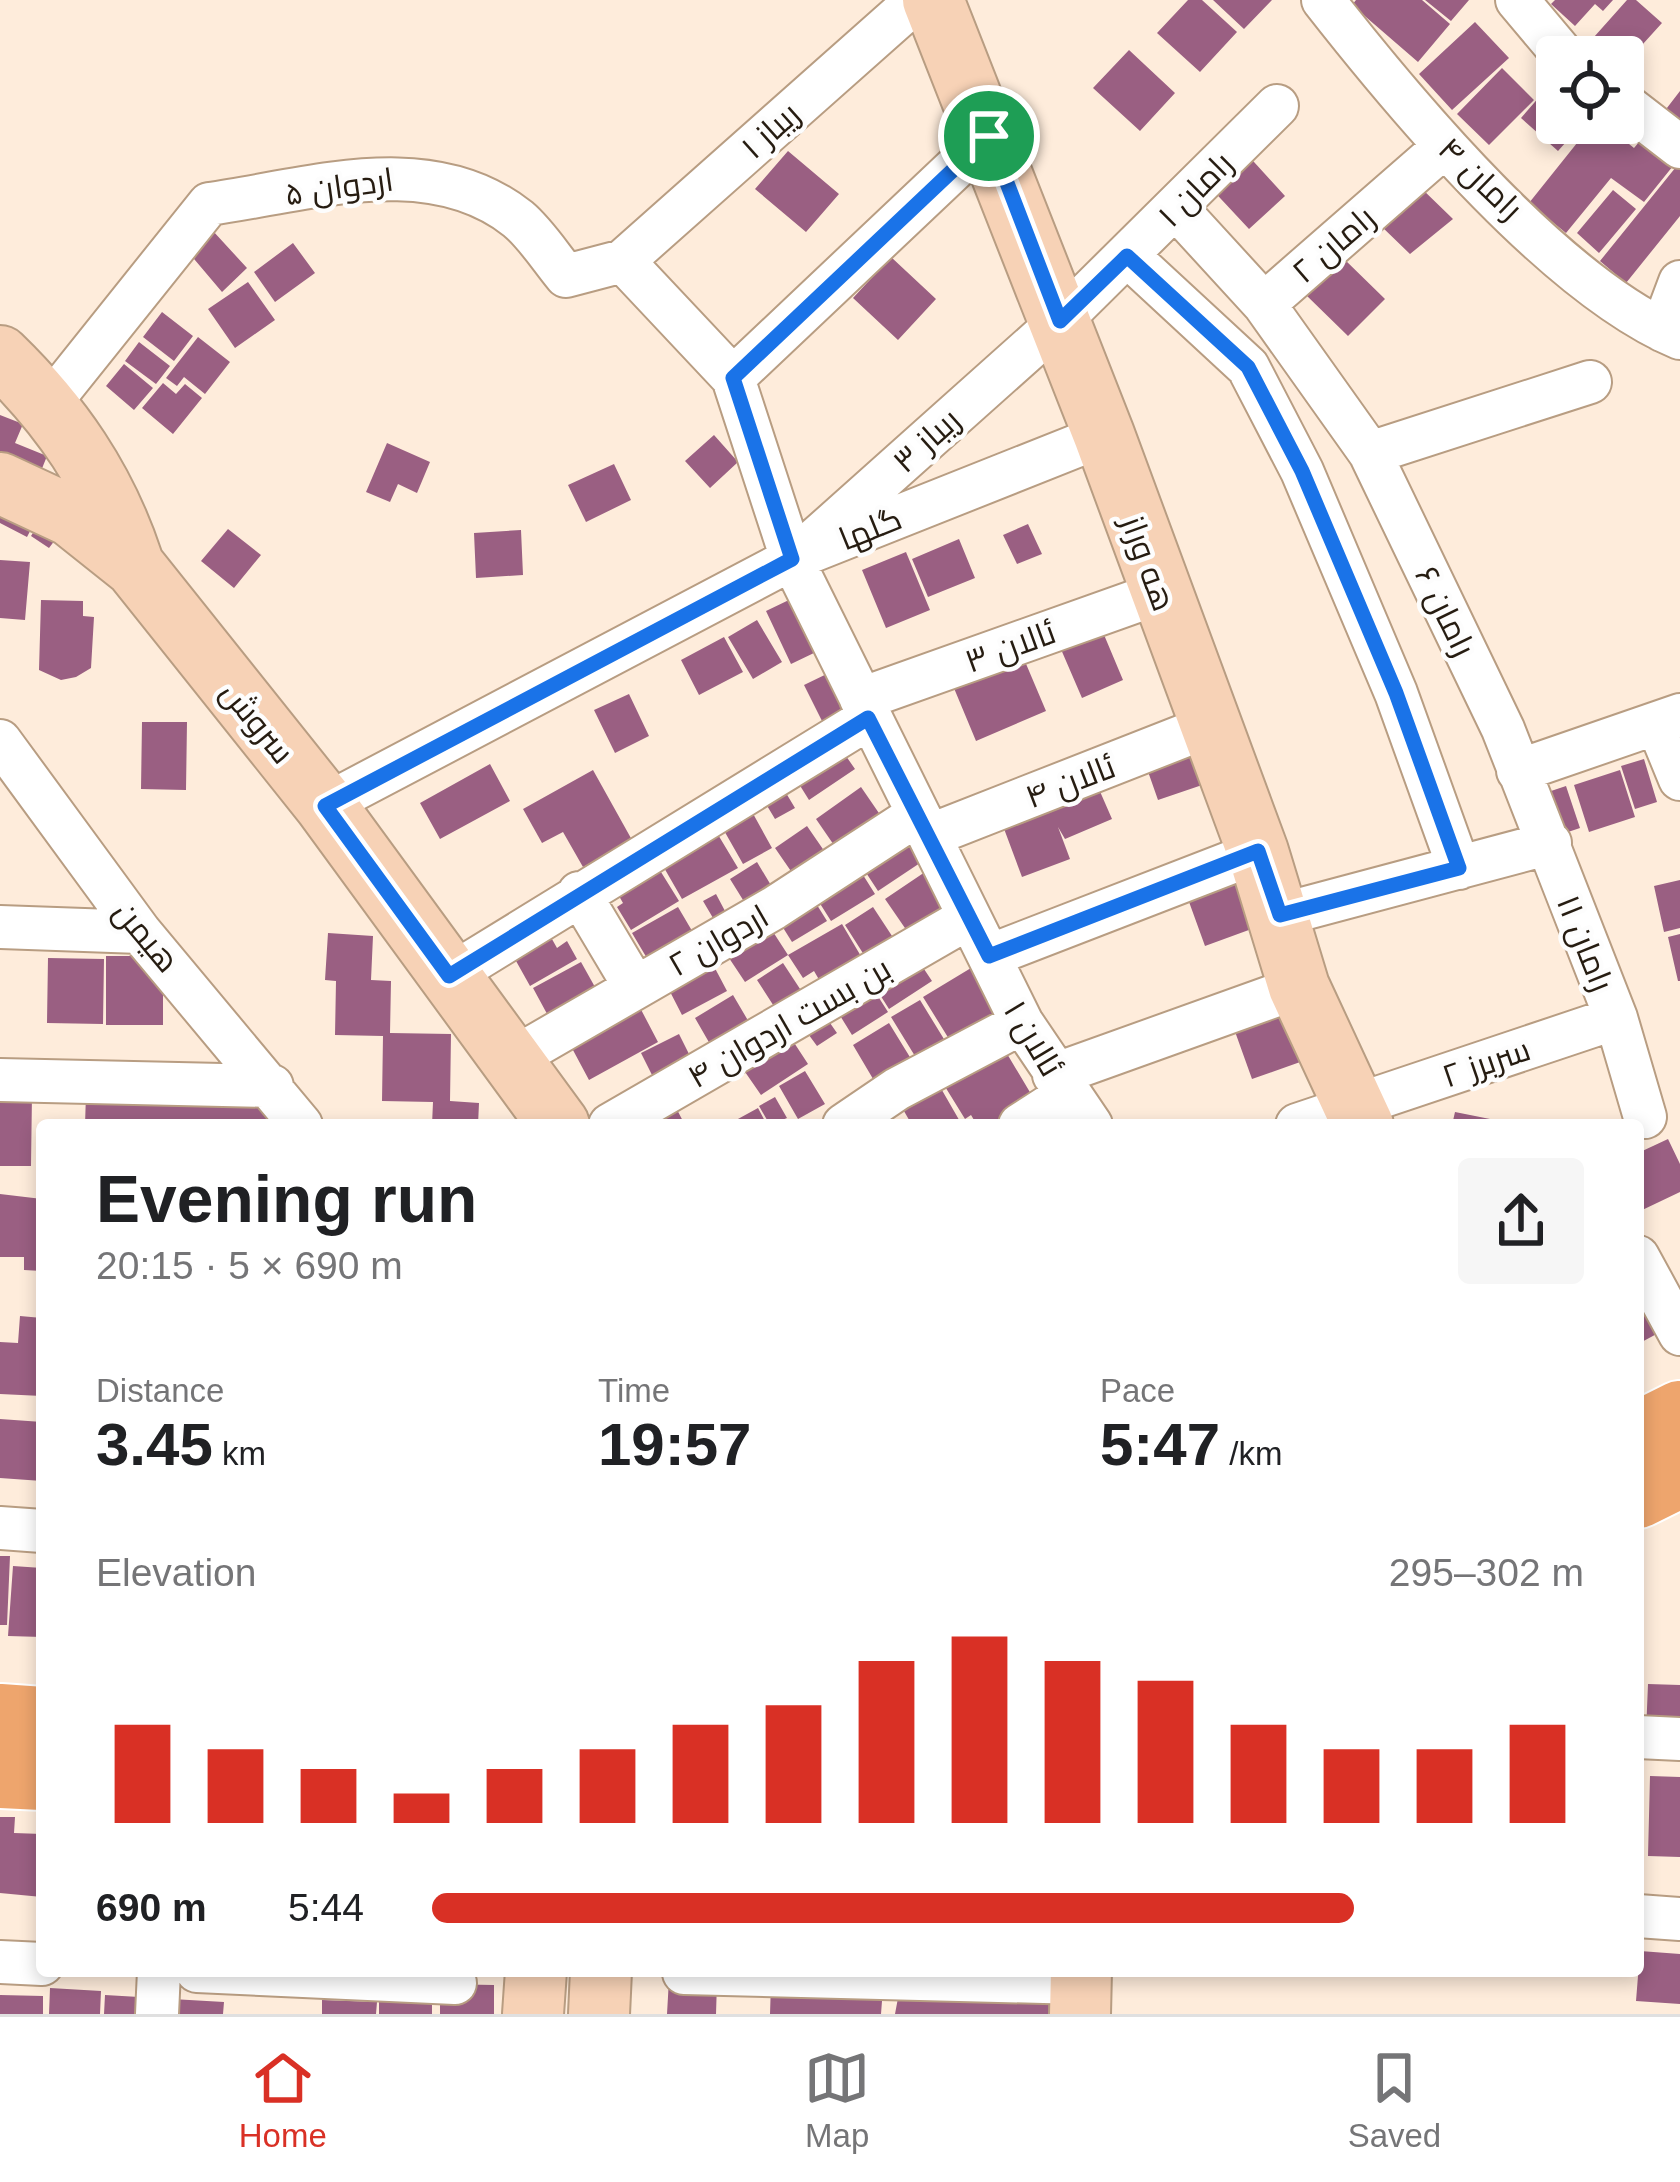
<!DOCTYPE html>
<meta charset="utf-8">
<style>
body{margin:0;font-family:Arial,Cairo,sans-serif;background:#f6f6f6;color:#202124;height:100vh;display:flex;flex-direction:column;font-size:45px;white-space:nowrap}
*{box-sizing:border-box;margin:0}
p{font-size:39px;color:#757577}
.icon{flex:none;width:66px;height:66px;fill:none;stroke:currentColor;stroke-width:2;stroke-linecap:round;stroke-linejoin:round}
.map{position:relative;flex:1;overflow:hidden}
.side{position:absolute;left:36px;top:1119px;width:1608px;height:858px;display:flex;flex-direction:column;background:#fff;border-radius:12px;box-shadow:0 6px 18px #0003}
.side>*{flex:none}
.controls{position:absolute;left:1536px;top:36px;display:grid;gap:24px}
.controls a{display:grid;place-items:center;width:108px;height:108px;border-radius:12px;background:#fff;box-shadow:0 6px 18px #0003;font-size:60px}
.pin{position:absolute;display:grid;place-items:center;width:102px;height:102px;color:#fff;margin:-51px;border:6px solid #fff;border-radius:50%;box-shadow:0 3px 12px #0007}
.round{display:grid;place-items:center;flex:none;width:126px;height:126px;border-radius:12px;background:#f6f6f6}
.summary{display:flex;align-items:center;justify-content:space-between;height:204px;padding:0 60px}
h1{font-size:66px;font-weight:800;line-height:90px}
.metrics{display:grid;grid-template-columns:repeat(3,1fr);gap:18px;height:204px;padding:12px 60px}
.metrics div{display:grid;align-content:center}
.metrics b{font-size:60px;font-weight:800}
.metrics small{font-size:33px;font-weight:400}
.metrics p{font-size:33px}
.chart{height:336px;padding:24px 60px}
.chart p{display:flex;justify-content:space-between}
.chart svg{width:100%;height:216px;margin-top:12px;stroke:#d93025;stroke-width:6}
ul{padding:0 60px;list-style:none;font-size:39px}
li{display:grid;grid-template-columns:192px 144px 1fr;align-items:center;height:90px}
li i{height:30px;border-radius:15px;background:#d93025}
.tabs{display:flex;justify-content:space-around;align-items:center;height:168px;border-top:3px solid #e0e0e0;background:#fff;font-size:33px;color:#757577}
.tabs a{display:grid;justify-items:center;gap:6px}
.tabs .selected{color:#d93025}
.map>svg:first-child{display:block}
.building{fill:#9a5f82}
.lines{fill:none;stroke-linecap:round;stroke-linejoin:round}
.street-casing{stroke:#b89d82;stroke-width:46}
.secondary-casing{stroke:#b89d82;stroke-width:64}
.primary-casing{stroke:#fff;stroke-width:70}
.street{stroke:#fff;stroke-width:42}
.secondary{stroke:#f7d2b6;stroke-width:60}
.primary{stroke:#eea56d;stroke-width:66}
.route-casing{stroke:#fff;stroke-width:24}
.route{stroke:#1a73e8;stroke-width:15}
.labels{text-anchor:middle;stroke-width:9;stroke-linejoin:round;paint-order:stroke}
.street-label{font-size:33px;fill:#261c11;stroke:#fdfdfd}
</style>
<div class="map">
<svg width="1680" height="2014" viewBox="0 0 1680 2014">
<rect width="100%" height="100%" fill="#feecdb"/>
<!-- building -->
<path class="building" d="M 1188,0 L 1202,0 L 1237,32 L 1200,72 L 1157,33 Z
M 1213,0 L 1272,0 L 1244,29 Z
M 1356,0 L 1422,0 L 1450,24 L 1418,62 L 1352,5 Z
M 1425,0 L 1469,0 L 1451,21 Z
M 1555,0 L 1613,0 L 1603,11 L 1595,4 L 1575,26 L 1551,4 Z
M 1627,0 L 1636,0 L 1662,23 L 1623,66 L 1623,57 L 1598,57 L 1586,46 Z
M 1475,22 L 1509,58 L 1452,110 L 1419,74 Z
M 1129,50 L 1175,93 L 1140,131 L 1093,88 Z
M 1502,68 L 1534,100 L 1489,145 L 1457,114 Z
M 1554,80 L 1557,123 L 1583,123 L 1558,151 L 1521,118 Z
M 1680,91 L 1680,132 L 1660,117 Z
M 1593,123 L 1603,123 L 1634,148 L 1645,135 L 1677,161 L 1644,202 L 1611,178 L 1566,233 L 1529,203 Z
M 788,151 L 839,194 L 806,232 L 755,189 Z
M 1244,151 L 1285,196 L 1249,229 L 1207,184 Z
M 1680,162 L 1680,216 L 1626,283 L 1600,261 Z
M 1419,186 L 1453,219 L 1410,254 L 1380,225 Z
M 1613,190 L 1636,209 L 1599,253 L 1577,233 Z
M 213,231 L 247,268 L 222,292 L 189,253 Z
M 293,243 L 315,273 L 275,302 L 254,272 Z
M 891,257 L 936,299 L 898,340 L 853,298 Z
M 1342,257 L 1385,299 L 1348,336 L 1305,294 Z
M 248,282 L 275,320 L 235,348 L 208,309 Z
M 162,312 L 193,336 L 174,361 L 143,337 Z
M 198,337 L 230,362 L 205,394 L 184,377 L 177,386 L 166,378 Z
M 139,342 L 170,366 L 156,384 L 125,361 Z
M 124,364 L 153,388 L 134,410 L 106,386 Z
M 163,383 L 176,394 L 185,384 L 202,398 L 173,434 L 142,408 Z
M 0,415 L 23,424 L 15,443 L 47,456 L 41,471 L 0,479 Z
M 714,435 L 738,462 L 710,488 L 685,461 Z
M 387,443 L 430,462 L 417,493 L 398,484 L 390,502 L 366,492 Z
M 614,464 L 631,500 L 586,522 L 568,485 Z
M 0,485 L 43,506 L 27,537 L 0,523 Z
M 39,523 L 58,536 L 49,548 L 31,536 Z
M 1028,524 L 1042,554 L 1017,564 L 1003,535 Z
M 228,529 L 261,555 L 234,588 L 201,561 Z
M 521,530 L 523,575 L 476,578 L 474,533 Z
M 959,539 L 975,578 L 928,597 L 912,559 Z
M 906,552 L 930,610 L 886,628 L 862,570 Z
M 0,560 L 30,562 L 25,620 L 0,618 Z
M 791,599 L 816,652 L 791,664 L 766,611 Z
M 41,600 L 83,601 L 83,616 L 94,617 L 91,668 L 76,677 L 61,680 L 39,670 Z
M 757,620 L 782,662 L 753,679 L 728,637 Z
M 1102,630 L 1123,680 L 1082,698 L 1060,647 Z
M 724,637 L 743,672 L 699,695 L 681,660 Z
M 1021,652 L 1046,711 L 976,741 L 951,681 Z
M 837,669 L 854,705 L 822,721 L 804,685 Z
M 629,694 L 649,736 L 615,753 L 594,710 Z
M 142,722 L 187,722 L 186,790 L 141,789 Z
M 839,746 L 855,769 L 809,800 L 794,776 Z
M 1196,746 L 1208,783 L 1158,800 L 1145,763 Z
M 1644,759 L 1657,802 L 1635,809 L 1621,766 Z
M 490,764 L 510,801 L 440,839 L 420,803 Z
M 593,770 L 632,840 L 583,867 L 563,832 L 542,843 L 523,809 Z
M 1620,770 L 1635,817 L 1589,832 L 1574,785 Z
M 1095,780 L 1112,819 L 1065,839 L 1058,827 L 1070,859 L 1022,877 L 1000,818 Z
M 1566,786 L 1580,828 L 1553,837 L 1539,795 Z
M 861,787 L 883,819 L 838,851 L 816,819 Z
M 786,793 L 795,808 L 775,819 L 766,804 Z
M 751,810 L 772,848 L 743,864 L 722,827 Z
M 807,826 L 827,855 L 795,877 L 775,848 Z
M 714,828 L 738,868 L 682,899 L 659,859 Z
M 903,831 L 923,861 L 878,891 L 859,862 Z
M 757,862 L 775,892 L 748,908 L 730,879 Z
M 656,864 L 679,901 L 631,930 L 617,907 L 623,903 L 615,889 Z
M 1240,866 L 1257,927 L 1205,946 L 1184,888 Z
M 858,867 L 875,894 L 831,921 L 814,894 Z
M 925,872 L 947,904 L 907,931 L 885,899 Z
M 1680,880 L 1680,928 L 1664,932 L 1654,886 Z
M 716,894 L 725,911 L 713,918 L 703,901 Z
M 812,897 L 827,921 L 792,942 L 777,918 Z
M 678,907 L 698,941 L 648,960 L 632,933 Z
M 873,907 L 894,939 L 866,958 L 845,925 Z
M 766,921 L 788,955 L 745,982 L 723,949 Z
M 842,924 L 862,958 L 821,983 L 814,971 L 803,978 L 788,955 Z
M 548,932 L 557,948 L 567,941 L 577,959 L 530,986 L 511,952 Z
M 328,933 L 373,936 L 371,980 L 391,981 L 390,1033 L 451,1034 L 450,1101 L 479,1103 L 478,1125 L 432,1125 L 433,1102 L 382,1101 L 383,1036 L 335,1035 L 336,981 L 325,980 Z
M 1680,934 L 1680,981 L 1678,981 L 1668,937 Z
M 912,951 L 932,981 L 889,1009 L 870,979 Z
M 708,955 L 727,991 L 682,1015 L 663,978 Z
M 106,956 L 163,956 L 163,1025 L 106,1025 Z
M 48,958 L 104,959 L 103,1024 L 47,1023 Z
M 581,962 L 600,996 L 552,1023 L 533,988 Z
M 783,963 L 804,995 L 777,1011 L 757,980 Z
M 971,968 L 997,1011 L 949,1039 L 923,997 Z
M 867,979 L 888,1012 L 852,1035 L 831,1001 Z
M 733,995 L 753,1029 L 714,1051 L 695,1018 Z
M 636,1000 L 658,1042 L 589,1080 L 566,1037 Z
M 920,1000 L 947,1044 L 918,1061 L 891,1017 Z
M 1283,1008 L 1303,1061 L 1252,1079 L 1233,1026 Z
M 823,1013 L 837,1033 L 817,1046 L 803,1027 Z
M 889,1023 L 916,1067 L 879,1089 L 853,1045 Z
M 679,1034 L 696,1068 L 658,1087 L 641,1053 Z
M 997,1037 L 1034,1099 L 991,1125 L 977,1125 L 971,1115 L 965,1119 L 936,1072 Z
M 791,1038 L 808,1064 L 761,1095 L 743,1069 Z
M 805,1071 L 825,1104 L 798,1119 L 779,1086 Z
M 935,1078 L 962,1125 L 912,1125 L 897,1099 Z
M 0,1094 L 32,1094 L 31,1166 L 0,1166 Z
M 86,1094 L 191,1094 L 190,1106 L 223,1107 L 223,1098 L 271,1099 L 271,1125 L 85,1125 Z
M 775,1097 L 787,1118 L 770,1125 L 759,1106 Z
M 673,1102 L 685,1125 L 628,1125 Z
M 758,1108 L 767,1125 L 727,1125 Z
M 1455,1112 L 1510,1123 L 1510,1125 L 1452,1125 Z
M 1668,1139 L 1680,1164 L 1680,1192 L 1638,1212 L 1638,1153 Z
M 0,1194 L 42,1199 L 42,1271 L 24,1270 L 24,1257 L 0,1257 Z
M 1638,1274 L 1664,1330 L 1638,1344 Z
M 20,1316 L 42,1318 L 42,1396 L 0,1394 L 0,1342 L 18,1343 Z
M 0,1419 L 42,1422 L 42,1481 L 0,1478 Z
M 0,1556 L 10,1556 L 7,1625 L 0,1625 Z
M 13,1566 L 42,1568 L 42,1637 L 8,1636 Z
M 1648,1684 L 1680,1685 L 1680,1734 L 1646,1733 Z
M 1638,1769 L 1644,1769 L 1642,1847 L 1638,1847 Z
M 1650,1776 L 1680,1777 L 1680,1857 L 1648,1856 Z
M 0,1817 L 15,1817 L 14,1833 L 42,1834 L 42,1897 L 0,1893 Z
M 1640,1951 L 1680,1954 L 1680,2004 L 1636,2001 Z
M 669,1979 L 717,1982 L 716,2014 L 667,2014 Z
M 771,1983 L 883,1988 L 881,2014 L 770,2014 Z
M 440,1984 L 494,1985 L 494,2014 L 440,2014 Z
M 50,1988 L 101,1991 L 100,2014 L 49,2014 Z
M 379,1989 L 432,1991 L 432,2014 L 379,2014 Z
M 0,1995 L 43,1996 L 43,2014 L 0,2014 Z
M 105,1995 L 156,1998 L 155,2014 L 104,2014 Z
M 898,1998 L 1053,2002 L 1052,2014 L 895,2014 Z
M 172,1999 L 224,2002 L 223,2014 L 172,2014 Z
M 322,2000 L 377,2002 L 376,2014 L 322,2014 Z"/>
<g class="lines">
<defs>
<path id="street" d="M 1323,0 C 1406,106 1557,287 1680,338
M 1517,0 L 1565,57
M 1623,103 L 1680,147
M 1176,208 L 1264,304 L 1445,146
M 1127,255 L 1248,367 L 1302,471 L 1396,693 L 1459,868
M 623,261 L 917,0
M 1264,304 L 1370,453 L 1503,729 L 1616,1018 L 1645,1117
M 1662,330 L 1680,282
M 733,378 L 989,136
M 49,404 L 209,204 C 310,190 430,149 518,219 C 536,234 551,258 566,276 L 623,261 L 733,378 L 792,559 L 1022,1023 L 1091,1125
M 1370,453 L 1590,382
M 816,539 L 1060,321 L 1277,106
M 861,699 L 1159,593
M 1657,723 L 1680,779
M 0,741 L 140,932 L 301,1125
M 1518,771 L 1680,715
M 325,805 L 792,559 L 1104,435
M 931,835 L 1209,726
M 579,893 L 635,987
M 1280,915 L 1550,843
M 0,927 L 140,932
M 989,956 L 1258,852
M 449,976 L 869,718
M 514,1058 L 774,908 L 917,815
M 1054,1075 L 1299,987
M 0,1080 L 272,1086
M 610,1125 L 968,918
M 844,1125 L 897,1089 L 1022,1023
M 1020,1125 L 1068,1094
M 1297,1125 L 1616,1018
M 1638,1257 L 1680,1334
M 0,1528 L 42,1531
M 1638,1737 L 1680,1739
M 1638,1916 L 1680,1919
M 0,1962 L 42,1964
M 197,1971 L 455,1983
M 684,1973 L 1081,1983
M 157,2014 L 159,1971"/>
<path id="secondary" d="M 933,0 L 1104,435 L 1258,852 L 1299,987 L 1363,1125
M 0,356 C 61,415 105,479 132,560
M 0,483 L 71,516 L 135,567 L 325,805 L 559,1125
M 533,2014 L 536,1971
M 599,2014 L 601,1971
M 1080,2014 L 1081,1971"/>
<path id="primary" d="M 1638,1435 L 1680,1414
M 1638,1495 L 1680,1474
M 0,1717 L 42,1720
M 0,1775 L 42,1777"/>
</defs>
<!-- street casing -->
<use href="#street" class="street-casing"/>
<!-- secondary casing -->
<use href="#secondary" class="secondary-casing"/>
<!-- primary casing -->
<use href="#primary" class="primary-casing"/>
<!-- street -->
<use href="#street" class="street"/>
<!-- secondary -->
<use href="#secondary" class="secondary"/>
<!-- primary -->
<use href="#primary" class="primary"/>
</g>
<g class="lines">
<defs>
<path id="route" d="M 989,136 L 1060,321 L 1127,256 L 1248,367 L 1302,471 L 1396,693 L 1459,868 L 1280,915 L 1258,851 L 989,956 L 868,718 L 449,976 L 325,806 L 792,559 L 733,378 Z"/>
</defs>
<!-- route casing -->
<use href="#route" class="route-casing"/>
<!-- route -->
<use href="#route" class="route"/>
</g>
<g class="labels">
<!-- street labels -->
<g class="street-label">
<text transform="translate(770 130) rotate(-42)" y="12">ریباز ۱</text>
<text transform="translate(1481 178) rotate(44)" y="12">رامان ۴</text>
<text transform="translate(339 186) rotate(-8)" y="12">اردوان ۵</text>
<text transform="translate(1195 189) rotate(-45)" y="12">رامان ۱</text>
<text transform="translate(1333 244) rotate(-41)" y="12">رامان ۲</text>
<text transform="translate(926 440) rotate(-42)" y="12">ریباز ۳</text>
<text transform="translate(870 528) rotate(-22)" y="12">گلها</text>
<text transform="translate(1149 563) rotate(70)" y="12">هه وراز</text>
<text transform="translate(1446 611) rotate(64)" y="12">رامان ۶</text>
<text transform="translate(1010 646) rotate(-20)" y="12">ئالان ۳</text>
<text transform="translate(258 722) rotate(51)" y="12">سروش</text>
<text transform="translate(1070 781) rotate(-21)" y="12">ئالان ۴</text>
<text transform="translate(147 936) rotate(50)" y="12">هیمن</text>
<text transform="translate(718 940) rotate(-30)" y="12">اردوان ۲</text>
<text transform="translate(1586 943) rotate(68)" y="12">رامان ۱۱</text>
<text transform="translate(789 1022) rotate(-30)" y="12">بن بست اردوان ۴</text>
<text transform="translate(1034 1038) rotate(59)" y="12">ئالان ۱</text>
<text transform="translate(1486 1062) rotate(-19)" y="12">سربرز ۲</text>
</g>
</g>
</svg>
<div class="controls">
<a><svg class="icon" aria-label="locate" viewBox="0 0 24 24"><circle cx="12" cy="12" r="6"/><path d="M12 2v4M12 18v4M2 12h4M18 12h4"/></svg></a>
</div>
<div class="pin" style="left:989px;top:136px;background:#1e9e55"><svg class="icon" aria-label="arrive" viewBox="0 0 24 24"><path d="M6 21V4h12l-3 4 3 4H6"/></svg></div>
<section class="side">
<div class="summary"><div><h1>Evening run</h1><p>20:15 · 5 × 690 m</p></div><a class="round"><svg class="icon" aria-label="share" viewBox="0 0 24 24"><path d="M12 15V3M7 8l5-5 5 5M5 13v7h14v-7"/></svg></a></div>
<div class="metrics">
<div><p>Distance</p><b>3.45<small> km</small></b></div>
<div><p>Time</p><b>19:57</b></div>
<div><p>Pace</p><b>5:47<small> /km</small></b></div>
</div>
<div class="chart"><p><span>Elevation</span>295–302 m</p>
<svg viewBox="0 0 160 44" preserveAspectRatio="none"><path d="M5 44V24M15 44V29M25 44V33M35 44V38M45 44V33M55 44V29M65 44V24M75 44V20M85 44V11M95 44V6M105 44V11M115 44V15M125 44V24M135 44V29M145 44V29M155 44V24"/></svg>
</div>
<ul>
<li><b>690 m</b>5:44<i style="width:80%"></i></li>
</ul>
</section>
</div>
<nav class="tabs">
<a class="selected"><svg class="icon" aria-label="home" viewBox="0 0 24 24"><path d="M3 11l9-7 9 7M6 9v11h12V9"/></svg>Home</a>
<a><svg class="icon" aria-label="map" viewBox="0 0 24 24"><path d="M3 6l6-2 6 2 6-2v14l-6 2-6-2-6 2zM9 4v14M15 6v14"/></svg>Map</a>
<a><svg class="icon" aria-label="saved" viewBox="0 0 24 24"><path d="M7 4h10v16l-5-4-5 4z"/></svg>Saved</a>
</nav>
